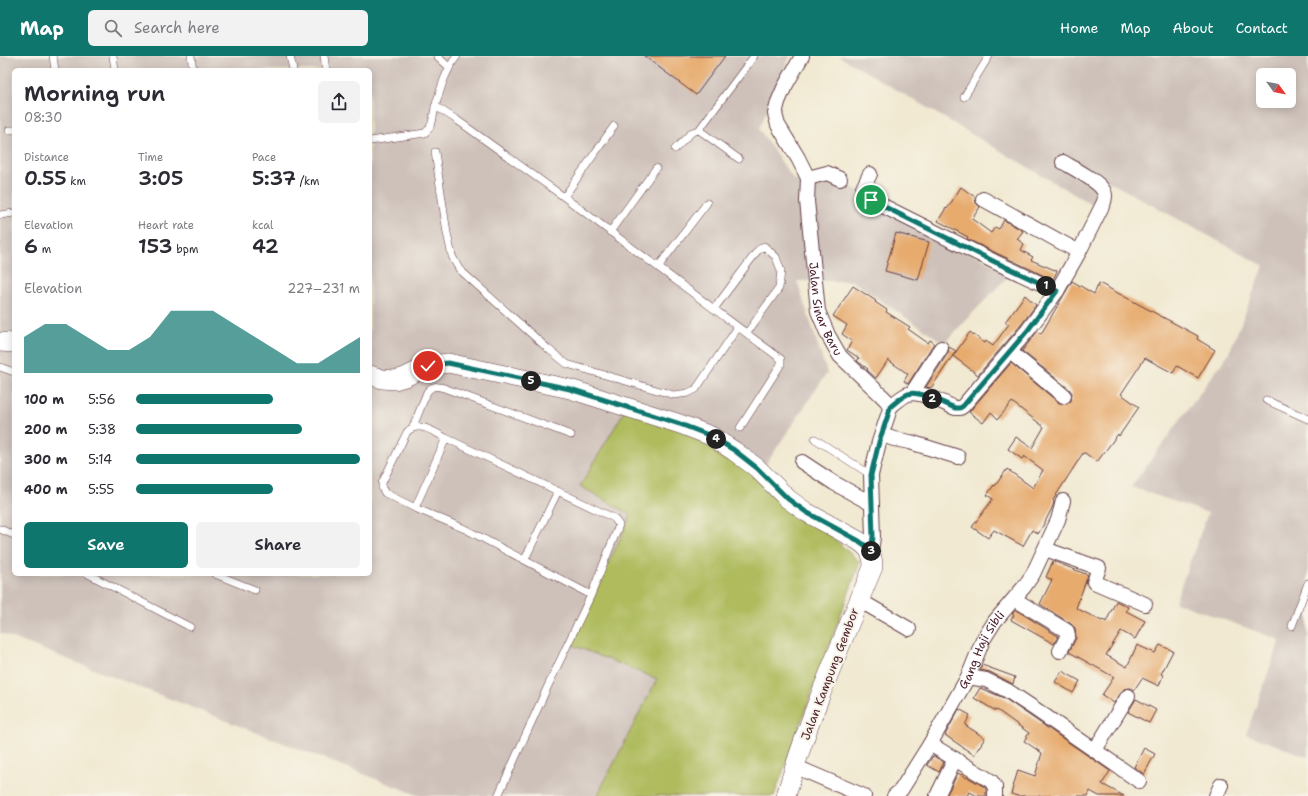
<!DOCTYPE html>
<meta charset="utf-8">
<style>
body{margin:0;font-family:"Shantell Sans",sans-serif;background:#f2f2f3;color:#2b2b33;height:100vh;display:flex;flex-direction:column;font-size:15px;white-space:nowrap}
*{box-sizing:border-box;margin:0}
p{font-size:13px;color:#7c7c81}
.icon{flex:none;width:22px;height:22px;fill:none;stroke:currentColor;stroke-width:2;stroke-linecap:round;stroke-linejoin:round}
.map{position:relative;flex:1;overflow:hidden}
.drawer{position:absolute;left:12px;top:12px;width:360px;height:508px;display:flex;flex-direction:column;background:#fff;border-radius:6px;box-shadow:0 2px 10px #0003}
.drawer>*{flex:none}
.needle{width:26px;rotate:123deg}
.tools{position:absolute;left:1256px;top:12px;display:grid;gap:8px}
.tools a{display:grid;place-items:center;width:40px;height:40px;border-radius:6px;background:#fff;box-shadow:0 2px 10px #0003;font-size:20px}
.pin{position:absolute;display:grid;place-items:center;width:34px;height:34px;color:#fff;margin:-17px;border:2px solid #fff;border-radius:50%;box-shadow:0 1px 4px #0007}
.km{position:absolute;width:20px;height:20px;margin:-10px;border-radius:50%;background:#222;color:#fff;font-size:11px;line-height:20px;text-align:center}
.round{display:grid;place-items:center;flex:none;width:42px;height:42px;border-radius:6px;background:#f2f2f3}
.head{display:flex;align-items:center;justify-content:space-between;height:68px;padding:0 12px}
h1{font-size:22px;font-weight:600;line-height:30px}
.metrics{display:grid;grid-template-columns:repeat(3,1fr);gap:6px;height:68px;padding:4px 12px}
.metrics div{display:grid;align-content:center}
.metrics b{font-size:20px;font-weight:600}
.metrics small{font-size:11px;font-weight:400}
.metrics p{font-size:11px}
.chart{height:112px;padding:8px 12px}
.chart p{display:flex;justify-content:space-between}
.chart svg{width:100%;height:72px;margin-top:4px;fill:#0f766e;opacity:.7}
.cta{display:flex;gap:8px;margin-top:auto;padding:8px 12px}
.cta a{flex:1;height:46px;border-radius:6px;background:#0f766e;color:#fff;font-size:16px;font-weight:600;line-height:46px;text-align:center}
.cta a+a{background:#f2f2f3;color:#2b2b33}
ul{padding:0 12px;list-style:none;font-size:13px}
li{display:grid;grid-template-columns:64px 48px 1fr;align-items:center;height:30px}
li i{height:10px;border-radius:5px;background:#0f766e}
header{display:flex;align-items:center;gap:24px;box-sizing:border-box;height:56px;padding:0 20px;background:#0f766e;color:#fff}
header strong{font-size:19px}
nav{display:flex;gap:22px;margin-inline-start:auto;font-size:14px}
.search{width:280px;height:36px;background:#f2f2f3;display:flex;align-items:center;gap:10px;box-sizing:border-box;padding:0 14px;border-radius:6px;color:#7c7c81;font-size:15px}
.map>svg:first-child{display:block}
.industrial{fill:#cec1ba;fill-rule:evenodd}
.green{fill:#afbb5d;stroke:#7c6d44}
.building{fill:#e7ab6e}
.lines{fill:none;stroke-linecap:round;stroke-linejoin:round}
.lane-casing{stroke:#633d44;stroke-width:8}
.street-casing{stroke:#633d44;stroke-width:16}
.secondary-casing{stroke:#633d44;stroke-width:20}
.lane{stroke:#fff;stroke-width:7}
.street{stroke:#fff;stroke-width:14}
.secondary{stroke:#fff;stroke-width:19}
.route-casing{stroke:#fff;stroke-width:8}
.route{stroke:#0f766e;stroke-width:5}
.labels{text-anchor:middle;stroke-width:4;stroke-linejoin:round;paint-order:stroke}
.street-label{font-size:12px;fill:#4a1f2b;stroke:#f7f3e8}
</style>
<header>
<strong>Map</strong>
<div class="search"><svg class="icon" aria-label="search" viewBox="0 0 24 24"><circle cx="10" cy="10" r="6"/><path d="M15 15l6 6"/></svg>Search here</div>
<nav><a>Home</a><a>Map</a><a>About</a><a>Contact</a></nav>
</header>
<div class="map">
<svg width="1308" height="740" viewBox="0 0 1308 740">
<rect width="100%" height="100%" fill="#f7f3e8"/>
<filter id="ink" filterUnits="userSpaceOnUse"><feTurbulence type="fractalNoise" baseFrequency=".025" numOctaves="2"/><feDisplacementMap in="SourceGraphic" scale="8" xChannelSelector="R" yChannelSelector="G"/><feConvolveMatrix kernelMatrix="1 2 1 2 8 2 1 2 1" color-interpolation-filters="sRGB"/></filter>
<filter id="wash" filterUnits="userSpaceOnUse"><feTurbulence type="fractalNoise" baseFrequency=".012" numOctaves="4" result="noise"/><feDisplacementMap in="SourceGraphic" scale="16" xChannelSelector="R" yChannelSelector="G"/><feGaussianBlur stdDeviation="0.9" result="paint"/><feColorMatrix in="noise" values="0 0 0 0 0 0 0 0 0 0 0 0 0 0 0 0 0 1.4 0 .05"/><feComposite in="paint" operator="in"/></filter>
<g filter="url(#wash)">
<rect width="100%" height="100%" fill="#f1e9d1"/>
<!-- industrial -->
<path class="industrial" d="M 0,0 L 790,0 L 759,73 L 794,124 L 839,125 L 1010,218 L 944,287 L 852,225 L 797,225 L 827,317 L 760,417 L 631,459 L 570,588 L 657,623 L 597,740 L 420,740 L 0,577 ZM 14,14 L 370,14 L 370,518 L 14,518 Z
M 839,0 L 1308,0 L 1308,701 L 1246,678 L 1280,584 L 1175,546 L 1208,457 L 1131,431 L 1229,297 L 1264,210 L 1108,125 L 1094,150 ZM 1263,19 L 1289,19 L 1289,45 L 1263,45 Z"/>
<!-- green -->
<path class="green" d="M 625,354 L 694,374 L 760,417 L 860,506 L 774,740 L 597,740 L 657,623 L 570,588 L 631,459 L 580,430 Z"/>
<g id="blocks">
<!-- building -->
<path class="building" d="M 644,0 L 725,0 L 696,39 Z
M 961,131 L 975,141 L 976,147 L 980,151 L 972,163 L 991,177 L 995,171 L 999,173 L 1004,164 L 1023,175 L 1017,183 L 1024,188 L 1021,194 L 1033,201 L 1031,204 L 1057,215 L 1053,224 L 967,183 L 968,181 L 938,165 L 946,152 L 947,153 Z
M 896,177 L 929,186 L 918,224 L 885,215 Z
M 1072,225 L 1094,238 L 1099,227 L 1198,280 L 1197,283 L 1215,294 L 1198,322 L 1177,310 L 1173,317 L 1145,302 L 1121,338 L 1139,351 L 1119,380 L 1118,378 L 1097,406 L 1085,397 L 1083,397 L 1053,444 L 1054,445 L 1053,450 L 1045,466 L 1038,478 L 1032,474 L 1023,490 L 994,474 L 988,482 L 972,471 L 993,443 L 987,439 L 994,429 L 995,430 L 1007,413 L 1033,432 L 1043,414 L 1024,400 L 1022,403 L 1008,393 L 1016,381 L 1032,392 L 1044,371 L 1012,346 L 998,363 L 991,356 L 983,367 L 969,356 L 1011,307 L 1059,347 L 1067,348 L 1071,345 L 1072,337 L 1069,333 L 1022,295 L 1037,276 L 1041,278 Z
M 853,230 L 876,245 L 875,246 L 887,254 L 886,256 L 910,271 L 908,273 L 928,287 L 930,284 L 934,287 L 908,328 L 904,325 L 908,318 L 888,304 L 876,322 L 867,314 L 868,313 L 857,305 L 859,302 L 847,294 L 852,285 L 842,278 L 847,269 L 833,260 Z
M 1025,239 L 1036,249 L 1021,269 L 978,319 L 953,300 L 970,276 L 985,287 L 986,285 L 993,290 L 1009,268 L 1005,266 Z
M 949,291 L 956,295 L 931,332 L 926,331 L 948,297 Z
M 1053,505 L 1088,519 L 1076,552 L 1102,565 L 1103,564 L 1106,566 L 1116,545 L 1128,551 L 1126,555 L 1145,565 L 1135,583 L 1121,575 L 1106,599 L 1127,611 L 1137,589 L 1155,597 L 1160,589 L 1173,595 L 1161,618 L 1163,619 L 1159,630 L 1142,622 L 1134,634 L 1129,632 L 1124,633 L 1114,647 L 1102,639 L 1114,621 L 1069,596 L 1076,582 L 1075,572 L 1071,568 L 1040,548 L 1052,524 L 1046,521 Z
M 1016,554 L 1058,580 L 1054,588 L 1011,564 L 1014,559 L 1012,558 Z
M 982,609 L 1015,621 L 1013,628 L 990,616 L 980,614 Z
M 1062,615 L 1080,625 L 1073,637 L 1055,626 Z
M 980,632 L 1004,642 L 1110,715 L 1102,728 L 1124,740 L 1099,740 L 1090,735 L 1088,740 L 1018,740 L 1011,738 L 1018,714 L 1035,720 L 1042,697 L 1024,685 L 1029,677 L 997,654 L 996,655 L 974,642 Z
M 1136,643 L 1156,654 L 1149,667 L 1128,656 Z
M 959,653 L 970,659 L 965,669 L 985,682 L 974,699 L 945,679 Z
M 1144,692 L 1155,698 L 1144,718 L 1134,711 Z
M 933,700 L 944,706 L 939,716 L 927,709 Z
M 958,717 L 967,722 L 967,721 L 985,731 L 986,734 L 986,740 L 978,740 L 969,736 L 967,740 L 946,740 Z"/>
</g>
</g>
<g filter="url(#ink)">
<use href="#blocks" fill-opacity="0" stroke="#633d44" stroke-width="1"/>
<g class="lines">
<defs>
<path id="lane" d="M 53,0 L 55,14
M 113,0 L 115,14
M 191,0 L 193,14
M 290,0 L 293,14
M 324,0 L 326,14
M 437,0 L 449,11
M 964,41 L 989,0
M 435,50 L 457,64 L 564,141 L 781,303 L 781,308 L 740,372
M 9,74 L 14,74
M 699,74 L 754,0
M 370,85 L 425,77 C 435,68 432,60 436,48 C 441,31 446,14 457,0
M 675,93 L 692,76 L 699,74 L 739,103
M 435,96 L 447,177 L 452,200 L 459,213 L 547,292 L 567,308 L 674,339 L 688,337 L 696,333 L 738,271
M 564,141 L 614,70
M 0,159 L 14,157
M 610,176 L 656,112
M 658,211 L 707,147
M 714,253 L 758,194 L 764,190 L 776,201 L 781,215 L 779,232 L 747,277
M 0,311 L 14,316
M 1266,344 L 1308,363
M 413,371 L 427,336 C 432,329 436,330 444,332 L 571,379
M 815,383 L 871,419
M 415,452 L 446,382
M 0,473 L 14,479
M 525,503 L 558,435
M 88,518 L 190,571
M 215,518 L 255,534
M 1292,570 L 1308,527
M 498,740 L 547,632 L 591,539 L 619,469 L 614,462 L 446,382 C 434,376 418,364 407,376 L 382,427 L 382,432 L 385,437 L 415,452 L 465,473 L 591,539"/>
<g id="street">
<path id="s1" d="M 802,0 L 784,32 L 778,46 L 775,58 L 778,69 L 798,102 L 808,122 L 807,145 L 818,255 L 828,279 L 840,300 L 882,340 L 887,345 L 890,351 L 889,356 L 879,386 L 871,419 L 873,481 L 871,496"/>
<path d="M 870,118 L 863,132 L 864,138 L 871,144 L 995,206 L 1057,235"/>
<path d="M 808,122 L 827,117 L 840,123"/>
<path d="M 983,143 L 1079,196"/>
<path d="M 1010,296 L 1064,340"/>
<path d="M 912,337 L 941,292"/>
<path d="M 890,351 C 895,347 901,341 908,338 C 919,334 944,347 955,352 L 960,352 L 963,350 L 1028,274 L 1057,235 L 1079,196 L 1104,146 C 1105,142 1106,138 1103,134 C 1098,125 1073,112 1063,106"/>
<path d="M 882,379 L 894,383 L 910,386 L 958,401"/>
<path d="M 802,406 L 834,427 L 872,448"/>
<path d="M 1045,493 L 1099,512 L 1094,526 L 1145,548"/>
<path d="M 1014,543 L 1067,575 L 1068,579 L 1060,595"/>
<path d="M 859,544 L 909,573"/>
<path d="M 968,621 L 986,624 L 1008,635 L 1035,653 L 1139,725"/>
<path d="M 930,688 L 991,725 L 995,731 L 995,740"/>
<path d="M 1095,694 L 1128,640"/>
<path d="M 794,710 L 864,740"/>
<path id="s2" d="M 894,740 L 901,734 L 930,688 L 968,621 L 983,584 L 995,565 L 1024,531 L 1033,518 L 1058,464 L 1063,445"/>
<path d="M 937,740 L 955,703"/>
<path d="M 1216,740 L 1221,729"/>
</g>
<path id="secondary" d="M 0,286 L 14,287
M 370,319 L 382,323 L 395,324 L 405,321 L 428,310 L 448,307 L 570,333 L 680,368 L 711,380 L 734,395 L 757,412 L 788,443 L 806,456 L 859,485 C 869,492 873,498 873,511 C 842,586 808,662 786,740"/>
</defs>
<!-- lane casing -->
<use href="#lane" class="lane-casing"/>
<!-- street casing -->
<use href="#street" class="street-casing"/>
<!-- secondary casing -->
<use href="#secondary" class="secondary-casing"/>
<!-- lane -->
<use href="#lane" class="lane"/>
<!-- street -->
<use href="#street" class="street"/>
<!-- secondary -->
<use href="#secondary" class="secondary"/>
</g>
</g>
<g class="lines" filter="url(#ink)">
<defs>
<path id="route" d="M 428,310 L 448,307 L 570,333 L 680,368 L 711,380 L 734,394 L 757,412 L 788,443 L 806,456 L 859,485 L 866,490 L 871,496 L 873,481 L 871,419 L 879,386 L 889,356 L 890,351 C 895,347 901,341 908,338 C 919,334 943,347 955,352 L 960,352 L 963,350 L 1028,274 L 1057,235 L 995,206 L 871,144"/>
</defs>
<!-- route casing -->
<use href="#route" class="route-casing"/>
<!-- route -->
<use href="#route" class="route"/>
</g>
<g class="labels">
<!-- street labels -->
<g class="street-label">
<text dy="4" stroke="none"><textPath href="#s1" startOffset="270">Jalan Sinar Baru</textPath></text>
<text dy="4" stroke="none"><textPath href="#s2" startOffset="171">Gang Haji Sibli</textPath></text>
<text transform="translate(830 618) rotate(-69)" y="4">Jalan Kampung Gembor</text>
</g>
</g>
</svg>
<div class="tools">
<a><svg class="needle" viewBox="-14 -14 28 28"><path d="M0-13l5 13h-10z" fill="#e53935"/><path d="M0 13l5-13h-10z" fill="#7c7c81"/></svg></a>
</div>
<div class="pin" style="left:871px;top:144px;background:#1e9e55"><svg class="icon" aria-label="arrive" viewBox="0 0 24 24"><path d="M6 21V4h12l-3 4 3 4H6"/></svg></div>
<div class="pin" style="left:428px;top:310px;background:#d93025"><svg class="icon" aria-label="check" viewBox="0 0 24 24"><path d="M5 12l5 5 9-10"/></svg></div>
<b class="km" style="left:1046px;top:230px">1</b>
<b class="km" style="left:932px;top:343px">2</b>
<b class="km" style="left:871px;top:495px">3</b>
<b class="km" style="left:716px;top:383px">4</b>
<b class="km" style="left:531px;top:325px">5</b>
<section class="drawer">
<div class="head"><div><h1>Morning run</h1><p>08:30</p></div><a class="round"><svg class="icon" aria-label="share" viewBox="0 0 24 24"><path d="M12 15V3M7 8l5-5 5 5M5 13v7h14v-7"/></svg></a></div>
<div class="metrics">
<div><p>Distance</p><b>0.55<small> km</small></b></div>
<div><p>Time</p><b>3:05</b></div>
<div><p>Pace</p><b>5:37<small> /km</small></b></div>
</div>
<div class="metrics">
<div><p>Elevation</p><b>6<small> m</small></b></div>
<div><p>Heart rate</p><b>153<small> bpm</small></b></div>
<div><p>kcal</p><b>42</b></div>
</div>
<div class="chart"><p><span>Elevation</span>227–231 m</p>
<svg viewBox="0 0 160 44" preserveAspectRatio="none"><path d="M0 44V22L10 14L20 14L30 22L40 30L50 30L60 22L70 6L80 6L90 6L100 14L110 22L120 30L130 38L140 38L150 30L160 22V44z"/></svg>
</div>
<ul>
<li><b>100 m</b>5:56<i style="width:61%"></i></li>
<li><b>200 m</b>5:38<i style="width:74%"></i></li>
<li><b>300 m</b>5:14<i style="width:100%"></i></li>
<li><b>400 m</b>5:55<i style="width:61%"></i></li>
</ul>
<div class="cta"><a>Save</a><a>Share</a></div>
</section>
</div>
